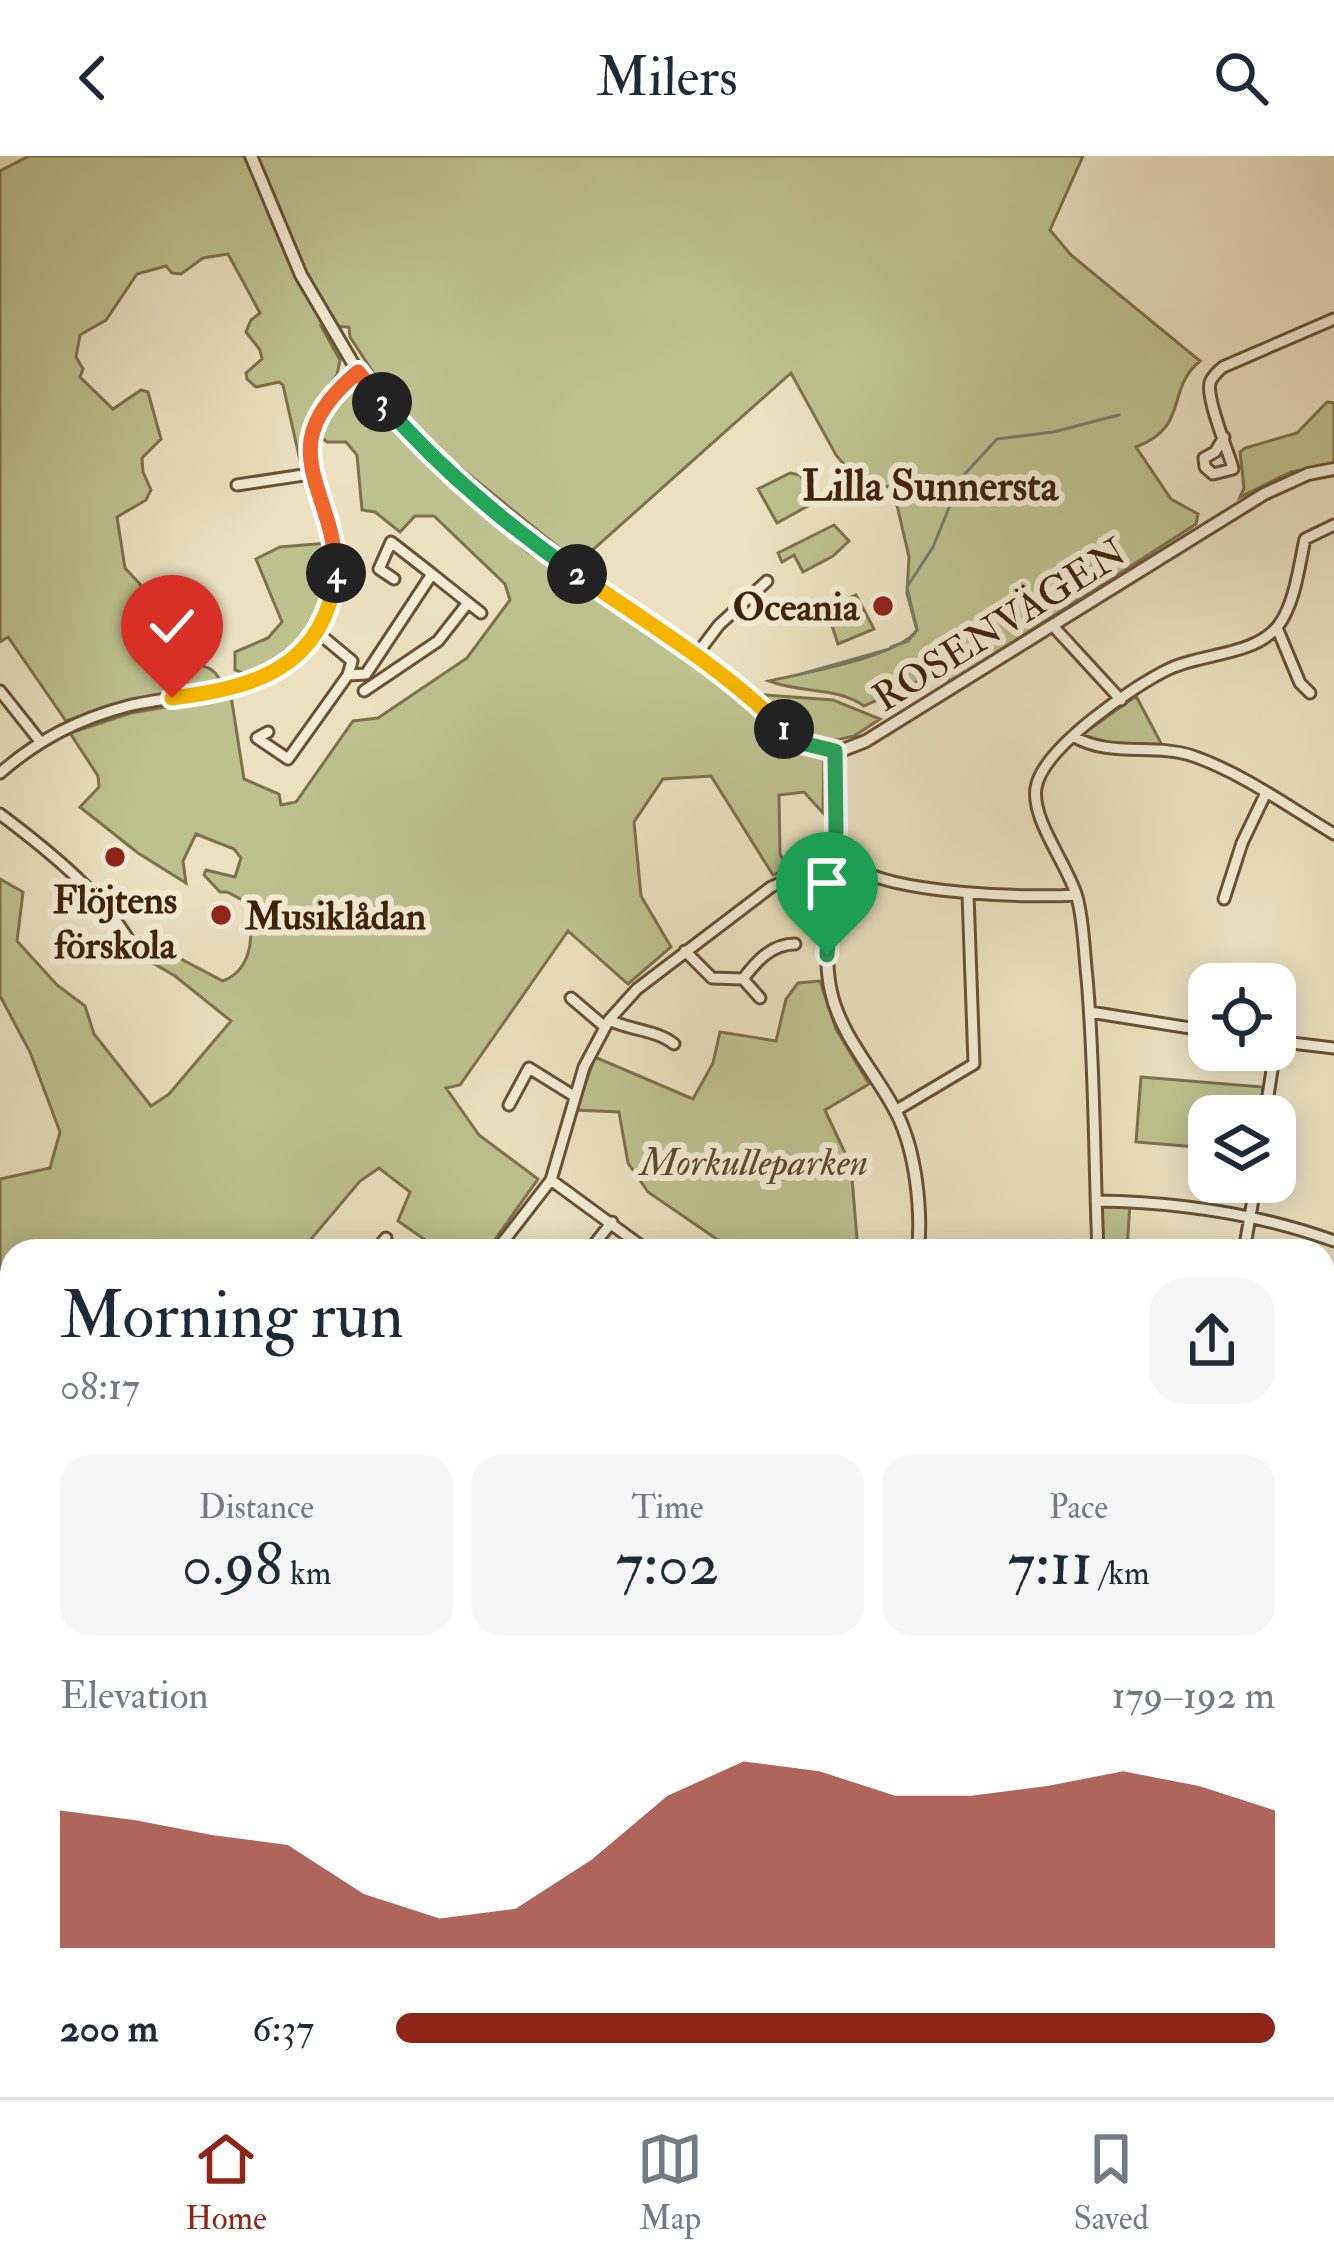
<!DOCTYPE html>
<meta charset="utf-8">
<style>
body{margin:0;font-family:"IM FELL Double Pica",serif;background:#f6f6f7;color:#1f2937;height:100vh;display:flex;flex-direction:column;font-size:45px;white-space:nowrap}
*{box-sizing:border-box;margin:0}
p{font-size:39px;color:#747a83}
.icon{flex:none;width:66px;height:66px;fill:none;stroke:currentColor;stroke-width:2;stroke-linecap:round;stroke-linejoin:round}
.map{position:relative;flex:1;overflow:hidden}
.side{position:absolute;left:0px;top:1083px;width:1335px;height:858px;display:flex;flex-direction:column;background:#fff;border-radius:36px 36px 0 0;box-shadow:0 6px 30px #0003}
.side>*{flex:none}
.controls{position:absolute;left:1188px;top:807px;display:grid;gap:24px}
.controls a{display:grid;place-items:center;width:108px;height:108px;border-radius:24px;background:#fff;box-shadow:0 6px 30px #0003;font-size:60px}
.pin{position:absolute;display:grid;place-items:center;width:102px;height:102px;color:#fff;margin:-123px -51px;border-radius:50% 50% 50% 0;rotate:-45deg;box-shadow:0 0 12px #0007}
.pin .icon{rotate:45deg}
.km{position:absolute;width:60px;height:60px;margin:-30px;border-radius:50%;background:#222;color:#fff;font-size:33px;line-height:60px;text-align:center}
.round{display:grid;place-items:center;flex:none;width:126px;height:126px;border-radius:36px;background:#f6f6f7}
.head{display:flex;align-items:center;justify-content:space-between;height:204px;padding:0 60px}
h1{font-size:66px;font-weight:600;line-height:90px}
.stats{display:grid;grid-template-columns:repeat(3,1fr);gap:18px;height:204px;padding:12px 60px}
.stats div{display:grid;align-content:center;border-radius:30px;background:#f6f6f7;text-align:center}
.stats b{font-size:60px;font-weight:600}
.stats small{font-size:33px;font-weight:400}
.stats p{font-size:33px}
.chart{height:336px;padding:24px 60px}
.chart p{display:flex;justify-content:space-between}
.chart svg{width:100%;height:216px;margin-top:12px;fill:#8f2418;opacity:.7}
ul{padding:0 60px;list-style:none;font-size:39px}
li{display:grid;grid-template-columns:192px 144px 1fr;align-items:center;height:90px}
li i{height:30px;border-radius:15px;background:#8f2418}
header{display:flex;justify-content:space-between;align-items:center;height:156px;padding:0 60px;background:#fff;font-size:54px;font-weight:600}
.dock{display:flex;justify-content:space-around;align-items:center;height:168px;border-top:3px solid #e0e1e3;background:#fff;font-size:33px;color:#747a83}
.dock a{display:grid;justify-items:center;gap:6px}
.dock .current{color:#8f2418}
.map>svg:first-child{display:block}
.green{fill:#bdc18e;stroke:#7e724c;stroke-width:3}
.lines{fill:none;stroke-linecap:round;stroke-linejoin:round}
.stream{stroke:#757e71;stroke-width:3}
.minor-casing{stroke:#695237;stroke-width:15}
.tertiary-casing{stroke:#695237;stroke-width:16}
.minor{stroke:#f2ecd7;stroke-width:9}
.tertiary{stroke:#f2ecd7;stroke-width:10}
.split-1-casing{stroke:#fff;stroke-width:24}
.split-2-casing{stroke:#fff;stroke-width:24}
.split-3-casing{stroke:#fff;stroke-width:24}
.split-4-casing{stroke:#fff;stroke-width:24}
.split-5-casing{stroke:#fff;stroke-width:24}
.split-1{stroke:#22a559;stroke-width:15}
.split-2{stroke:#f5b400;stroke-width:15}
.split-3{stroke:#22a559;stroke-width:15}
.split-4{stroke:#f0652b;stroke-width:15}
.split-5{stroke:#f5b400;stroke-width:15}
.poi-dot{fill:#8f2418;stroke:#f2ecd7;stroke-width:4.5}
.labels{text-anchor:middle;stroke-width:12;stroke-linejoin:round;paint-order:stroke}
.poi-label{font-size:39px;font-weight:bold;fill:#3e2209;stroke:#f2ecd7;text-anchor:end}
.street-label{font-size:39px;fill:#3e2209;stroke:#f2ecd7}
.park-label{font-size:39px;font-style:italic;fill:#5e4a2a;stroke:#f2ecd7}
.neighbourhood-label{font-size:42px;font-weight:bold;fill:#3e2209;stroke:#f2ecd7}
</style>
<header><svg class="icon" aria-label="back" viewBox="0 0 24 24"><path d="M15 5l-7 7 7 7"/></svg>Milers<svg class="icon" aria-label="search" viewBox="0 0 24 24"><circle cx="10" cy="10" r="6"/><path d="M15 15l6 6"/></svg></header>
<div class="map">
<svg width="1334" height="1941" viewBox="0 0 1334 1941">
<rect width="100%" height="100%" fill="#ebe1c1"/>
<filter id="stains"><feTurbulence type="fractalNoise" baseFrequency=".00167" numOctaves="4"/><feColorMatrix values="0 0 0 0 .2 0 0 0 0 .09 0 0 0 0 .02 0 0 0 .5 -.17"/></filter>
<radialGradient id="worn" r=".72"><stop offset=".6" stop-color="#630" stop-opacity="0"/><stop offset="1" stop-color="#630" stop-opacity=".3"/></radialGradient>
<!-- green -->
<path class="green" d="M 29,0 L 1083,0 L 1050,74 L 1071,99 L 1200,205 C 1165,234 1190,271 1136,291 L 1171,343 L 1198,358 L 1196,368 L 962,519 L 949,525 L 944,508 L 930,520 L 864,550 C 835,530 803,538 769,525 C 804,517 898,501 917,474 L 907,437 L 909,401 L 893,332 L 856,323 L 836,299 L 791,217 L 578,407 L 461,312 L 450,328 L 528,396 L 738,537 L 833,544 L 880,563 L 854,580 L 831,585 L 824,599 L 823,657 L 804,636 L 779,639 L 780,698 L 788,713 L 773,719 L 711,620 L 663,623 L 634,666 L 641,740 L 671,791 L 628,828 L 568,775 L 460,929 L 446,932 L 479,979 L 538,1023 L 491,1089 L 441,1095 L 398,1065 L 410,1036 L 379,1012 L 360,1025 L 301,1095 L 12,1095 L 12,1929 L 222,1929 L 223,1941 L 0,1941 L 0,1023 L 50,1012 L 60,976 L 30,896 L 0,840 L 0,723 L 23,736 L 17,785 L 57,829 L 85,850 L 94,878 L 151,950 L 169,938 L 231,865 L 175,820 L 146,803 L 160,792 L 223,825 C 255,812 252,777 250,748 L 227,736 L 220,736 L 204,719 L 206,714 L 235,721 L 241,702 L 234,693 L 196,678 L 183,705 L 186,727 L 138,697 L 80,651 L 99,631 L 98,620 L 70,577 L 131,557 L 231,540 L 244,623 L 279,638 L 281,649 L 296,646 L 353,565 L 378,562 L 467,502 L 510,444 L 505,428 L 434,360 L 415,360 L 400,376 L 375,356 L 362,354 L 357,299 L 346,286 L 327,286 L 322,282 L 324,268 L 355,225 L 384,259 L 392,245 L 350,181 L 349,171 L 321,170 L 340,204 L 337,219 L 314,249 L 299,300 L 283,229 L 279,226 L 256,231 L 247,223 L 246,217 L 262,203 L 260,194 L 246,176 L 251,164 L 260,157 L 228,98 L 203,102 L 181,118 L 172,117 L 166,110 L 137,118 L 106,164 L 80,179 L 76,201 L 83,213 L 80,221 L 113,253 L 141,234 L 148,236 L 161,283 L 142,302 L 143,316 L 151,334 L 146,344 L 117,361 L 125,412 L 140,428 L 148,445 L 146,479 L 172,513 C 189,509 208,504 219,522 L 207,531 L 126,545 L 66,565 L 8,481 L 0,486 L 0,15 Z
M 1327,246 L 1334,247 L 1334,308 L 1291,316 L 1240,341 L 1244,332 L 1240,296 L 1245,292 L 1297,277 Z
M 790,317 L 800,319 L 815,346 L 777,367 L 758,333 Z
M 834,369 L 849,385 L 833,400 L 803,416 L 794,399 L 782,406 L 778,397 Z
M 327,387 C 341,448 300,493 249,519 L 235,514 L 235,496 L 268,482 L 282,466 L 256,403 L 280,391 Z
M 856,439 L 874,473 L 838,488 L 826,452 Z
M 1136,540 L 1162,589 L 1102,586 L 1080,580 Z
M 820,825 L 836,873 L 869,928 L 825,954 L 851,1010 L 858,1095 L 734,1095 L 648,1036 L 628,1007 L 619,956 L 576,954 L 595,901 L 693,943 L 713,907 L 720,876 L 776,885 L 786,843 L 798,827 Z
M 1141,921 L 1263,931 L 1260,960 L 1209,960 L 1209,992 L 1136,986 Z
M 1096,1045 L 1130,1046 L 1127,1095 L 1098,1095 Z
M 1334,1680 L 1334,1883 L 1323,1881 L 1323,1690 Z
M 616,1929 L 767,1929 L 773,1941 L 615,1941 L 610,1933 Z"/>
<g class="lines">
<!-- stream -->
<path class="stream" d="M 949,335 L 997,283 L 1053,276 L 1119,259
M 891,491 L 908,485 L 917,474 L 907,431 L 933,391 L 953,342
M 801,518 L 886,494"/>
<defs>
<path id="minor" d="M 1224,281 L 1215,296 L 1204,302 L 1205,311 L 1213,318 L 1233,313 L 1232,309 C 1227,293 1206,242 1210,227 C 1211,222 1219,214 1223,211 L 1334,163
M 237,329 L 310,318
M 432,418 L 481,457
M 1053,470 L 1121,544
M 1277,472 L 1300,527 L 1310,537
M 697,498 L 719,469 L 767,425
M 348,519 L 366,518 L 432,418 L 391,386 L 379,413 L 394,423
M 0,535 L 39,584
M 364,535 L 438,485 L 467,448
M 268,576 L 257,582 L 288,603 L 348,519 L 352,505 L 317,476
M 1073,580 C 1109,602 1154,587 1193,600 C 1242,617 1289,651 1334,678
M 0,617 C 38,584 78,563 128,550 C 190,535 260,542 306,490 C 396,387 239,316 358,216
M 0,658 C 48,694 107,741 135,795
M 854,710 C 891,738 1028,742 1076,739
M 1224,743 L 1242,687 L 1265,639
M 685,795 L 712,822 L 743,823 L 760,842
M 743,823 C 756,806 771,788 795,788
M 571,842 L 605,871
M 1090,856 L 1209,875
M 609,864 C 629,874 657,874 674,888
M 1275,885 L 1334,892
M 509,949 L 529,912 L 574,940
M 895,955 L 974,908 L 968,738
M 1265,960 L 1275,894
M 551,1024 L 648,1095
M 1096,1045 C 1178,1046 1256,1057 1334,1085
M 375,1095 L 386,1082
M 496,1095 L 551,1024 L 584,911 L 609,864 L 637,833 L 771,731 L 789,723 L 834,715
M 589,1095 L 612,1066
M 1098,1095 C 1094,1004 1095,913 1087,822 C 1084,796 1084,767 1077,741 C 1068,709 1031,664 1036,632 C 1042,592 1135,529 1169,513 C 1202,497 1254,500 1278,470 C 1295,448 1299,410 1305,383 L 1334,369
M 1244,1095 L 1256,1026
M 1323,1194 L 1325,1188
M 1323,1290 L 1334,1293
M 1323,1514 L 1334,1514
M 475,1929 L 484,1941
M 942,1929 L 950,1941
M 510,1941 L 529,1929
M 854,1941 L 872,1929
M 1165,1941 L 1178,1929"/>
<path id="tertiary" d="M 251,0 L 301,119 L 358,216 L 412,281 L 470,335 L 531,386 L 743,532 L 789,578 L 826,594 L 843,594 L 866,585 L 1264,338 L 1308,318 L 1334,313
M 835,595 C 835,635 838,675 834,716 C 831,756 822,795 831,836 C 841,881 877,918 897,958 C 916,996 922,1054 918,1095
M 779,1929 L 785,1941"/>
</defs>
<!-- minor casing -->
<use href="#minor" class="minor-casing"/>
<!-- tertiary casing -->
<use href="#tertiary" class="tertiary-casing"/>
<!-- minor -->
<use href="#minor" class="minor"/>
<!-- tertiary -->
<use href="#tertiary" class="tertiary"/>
</g>
<g class="lines">
<defs>
<path id="split-1" d="M 784,573 L 806,588 L 835,595 L 836,674 L 827,799"/>
<path id="split-2" d="M 577,418 C 649,468 722,511 784,573"/>
<path id="split-3" d="M 382,246 C 439,312 505,368 577,418"/>
<path id="split-4" d="M 336,417 C 335,331 266,292 358,216 L 382,246"/>
<path id="split-5" d="M 172,542 C 254,532 324,512 336,417"/>
</defs>
<!-- split-1 casing -->
<use href="#split-1" class="split-1-casing"/>
<!-- split-2 casing -->
<use href="#split-2" class="split-2-casing"/>
<!-- split-3 casing -->
<use href="#split-3" class="split-3-casing"/>
<!-- split-4 casing -->
<use href="#split-4" class="split-4-casing"/>
<!-- split-5 casing -->
<use href="#split-5" class="split-5-casing"/>
<!-- split-1 -->
<use href="#split-1" class="split-1"/>
<!-- split-2 -->
<use href="#split-2" class="split-2"/>
<!-- split-3 -->
<use href="#split-3" class="split-3"/>
<!-- split-4 -->
<use href="#split-4" class="split-4"/>
<!-- split-5 -->
<use href="#split-5" class="split-5"/>
</g>
<!-- markers -->
<g class="poi-dot">
<circle cx="883" cy="450" r="12"/>
<circle cx="115" cy="701" r="12"/>
<circle cx="221" cy="759" r="12"/>
</g>
<g class="labels">
<!-- poi labels -->
<g class="poi-label">
<text x="859" y="464">Oceania</text>
<text x="115" y="757" text-anchor="middle">Flöjtens<tspan x="115" dy="45">förskola</tspan></text>
<text x="245" y="773" text-anchor="start">Musiklådan</text>
</g>
<!-- street labels -->
<g class="street-label">
<text transform="translate(999 468) rotate(-32)" y="14">ROSENVÄGEN</text>
</g>
<!-- park labels -->
<g class="park-label">
<text x="754" y="1019">Morkulleparken</text>
</g>
<!-- neighbourhood labels -->
<g class="neighbourhood-label">
<text x="930" y="344">Lilla Sunnersta</text>
</g>
</g>
<rect width="100%" height="100%" filter="url(#stains)"/>
<rect width="100%" height="100%" fill="url(#worn)"/>
</svg>
<div class="controls">
<a><svg class="icon" aria-label="locate" viewBox="0 0 24 24"><circle cx="12" cy="12" r="6"/><path d="M12 2v4M12 18v4M2 12h4M18 12h4"/></svg></a>
<a><svg class="icon" aria-label="layers" viewBox="0 0 24 24"><path d="M12 4l9 5-9 5-9-5zM3 14l9 5 9-5"/></svg></a>
</div>
<div class="pin" style="left:827px;top:799px;background:#1e9e55"><svg class="icon" aria-label="arrive" viewBox="0 0 24 24"><path d="M6 21V4h12l-3 4 3 4H6"/></svg></div>
<div class="pin" style="left:172px;top:542px;background:#d93025"><svg class="icon" aria-label="check" viewBox="0 0 24 24"><path d="M5 12l5 5 9-10"/></svg></div>
<b class="km" style="left:784px;top:573px">1</b>
<b class="km" style="left:577px;top:418px">2</b>
<b class="km" style="left:382px;top:246px">3</b>
<b class="km" style="left:336px;top:417px">4</b>
<section class="side">
<div class="head"><div><h1>Morning run</h1><p>08:17</p></div><a class="round"><svg class="icon" aria-label="share" viewBox="0 0 24 24"><path d="M12 15V3M7 8l5-5 5 5M5 13v7h14v-7"/></svg></a></div>
<div class="stats">
<div><p>Distance</p><b>0.98<small> km</small></b></div>
<div><p>Time</p><b>7:02</b></div>
<div><p>Pace</p><b>7:11<small> /km</small></b></div>
</div>
<div class="chart"><p><span>Elevation</span>179–192 m</p>
<svg viewBox="0 0 160 44" preserveAspectRatio="none"><path d="M0 44V16L10 18L20 21L30 23L40 33L50 38L60 36L70 26L80 13L90 6L100 8L110 13L120 13L130 11L140 8L150 11L160 16V44z"/></svg>
</div>
<ul>
<li><b>200 m</b>6:37<i style="width:100%"></i></li>
</ul>
</section>
</div>
<nav class="dock">
<a class="current"><svg class="icon" aria-label="home" viewBox="0 0 24 24"><path d="M3 11l9-7 9 7M6 9v11h12V9"/></svg>Home</a>
<a><svg class="icon" aria-label="map" viewBox="0 0 24 24"><path d="M3 6l6-2 6 2 6-2v14l-6 2-6-2-6 2zM9 4v14M15 6v14"/></svg>Map</a>
<a><svg class="icon" aria-label="saved" viewBox="0 0 24 24"><path d="M7 4h10v16l-5-4-5 4z"/></svg>Saved</a>
</nav>
